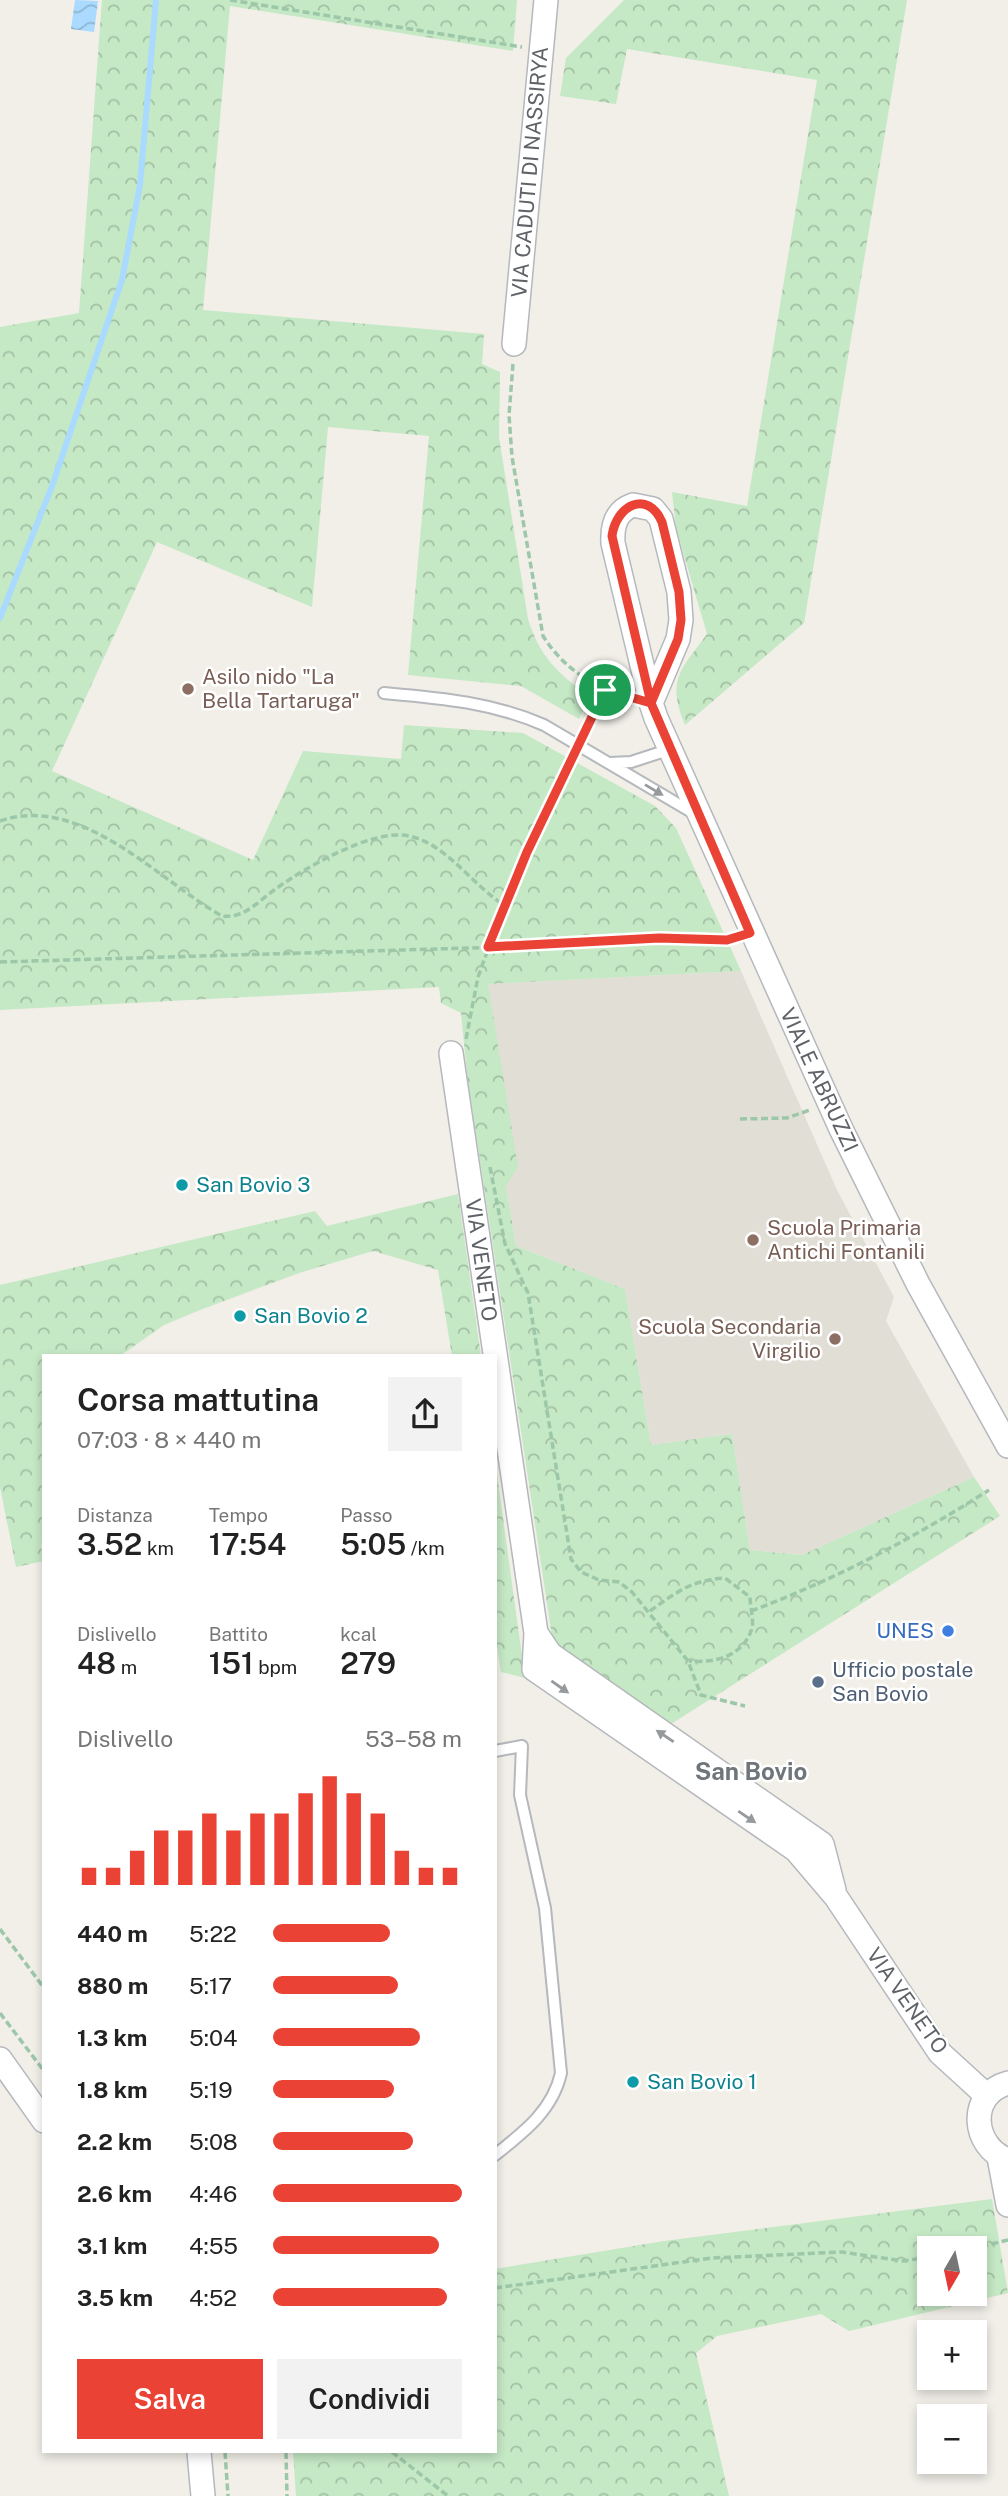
<!DOCTYPE html>
<html lang="it">
<meta charset="utf-8">
<style>
body{margin:0;font-family:"Public Sans",sans-serif;background:#f2f2f2;color:#222;height:100vh;display:flex;flex-direction:column;font-size:26px;white-space:nowrap}
*{box-sizing:border-box;margin:0}
p{font-size:23px;color:#767676}
.icon{flex:none;width:38px;height:38px;fill:none;stroke:currentColor;stroke-width:2;stroke-linecap:round;stroke-linejoin:round}
.map{position:relative;flex:1;overflow:hidden}
.side{position:absolute;left:42px;top:1354px;width:455px;height:1099px;display:flex;flex-direction:column;background:#fff;border-radius:0px;box-shadow:0 4px 10px #0003}
.side>*{flex:none}
.needle{width:46px;rotate:189deg}
.controls{position:absolute;left:917px;top:2236px;display:grid;gap:14px}
.controls a{display:grid;place-items:center;width:70px;height:70px;border-radius:0px;background:#fff;box-shadow:0 4px 10px #0003;font-size:35px}
.pin{position:absolute;display:grid;place-items:center;width:60px;height:60px;color:#fff;margin:-30px;border:4px solid #fff;border-radius:50%;box-shadow:0 2px 7px #0007}
.round{display:grid;place-items:center;flex:none;width:74px;height:74px;border-radius:0px;background:#f2f2f2}
.head{display:flex;align-items:center;justify-content:space-between;height:119px;padding:0 35px}
h1{font-size:32px;font-weight:600;line-height:52px}
.figures{display:grid;grid-template-columns:repeat(3,1fr);gap:10px;height:119px;padding:7px 35px}
.figures div{display:grid;align-content:center}
.figures b{font-size:30px;font-weight:600}
.figures small{font-size:19px;font-weight:400}
.figures p{font-size:19px}
.chart{height:196px;padding:14px 35px}
.chart p{display:flex;justify-content:space-between}
.chart svg{width:100%;height:126px;margin-top:7px;stroke:#ea4335;stroke-width:6}
.primary-button{display:flex;gap:14px;margin-top:auto;padding:14px 35px}
.primary-button a{flex:1;height:80px;border-radius:0px;background:#ea4335;color:#fff;font-size:28px;font-weight:600;line-height:80px;text-align:center}
.primary-button a+a{background:#f2f2f2;color:#222}
ul{padding:0 35px;list-style:none;font-size:23px}
li{display:grid;grid-template-columns:112px 84px 1fr;align-items:center;height:52px}
li i{height:18px;border-radius:9px;background:#ea4335}
.map>svg:first-child{display:block}
.education{fill:#e1ded6}
.park{fill:url(#park-crowns);fill-rule:evenodd}
.water{fill:url(#water-waves)}
.lines{fill:none;stroke-linecap:round;stroke-linejoin:round}
.stream{stroke:#aadaff;stroke-width:6}
.service-casing{stroke:#b5b8bc;stroke-width:14}
.minor-casing{stroke:#b5b8bc;stroke-width:26}
.path{stroke:#9cc7a9;stroke-width:3.5;stroke-dasharray:7 3.5;stroke-linecap:butt}
.service{stroke:#fff;stroke-width:10}
.minor{stroke:#fff;stroke-width:23}
.oneway{fill:#979a9d}
.route-casing{stroke:#fff;stroke-width:14}
.route{stroke:#ea4335;stroke-width:9}
.education-dot{fill:#8d6e63;stroke:#fff;stroke-width:2.5}
.culture-dot{fill:#0f9aa8;stroke:#fff;stroke-width:2.5}
.shop-dot{fill:#3f7fe0;stroke:#fff;stroke-width:2.5}
.service-dot{fill:#5c6f8a;stroke:#fff;stroke-width:2.5}
.labels{text-anchor:middle;stroke-width:5;stroke-linejoin:round;paint-order:stroke}
.street-label{font-size:21px;fill:#5f6368;stroke:#fff}
.education-label{font-size:21px;fill:#785e54;stroke:#fff;text-anchor:start}
.culture-label{font-size:21px;fill:#0d838f;stroke:#fff;text-anchor:start}
.shop-label{font-size:21px;fill:#366cbe;stroke:#fff;text-anchor:end}
.service-label{font-size:21px;fill:#4e5e75;stroke:#fff;text-anchor:start}
.quarter-label{font-size:24px;font-weight:bold;fill:#70757a;stroke:#fff}
</style>
<div class="map">
<svg width="1008" height="2496" viewBox="0 0 1008 2496">
<defs>
<pattern id="park-crowns" width="20" height="18" patternUnits="userSpaceOnUse" patternTransform="scale(1.75)"><rect width="20" height="18" fill="#c5e8c5"/><path d="M2 6a3 3 0 1 1 6 0M12 15a3 3 0 1 1 6 0" fill="none" stroke="#a3c0a4"/></pattern>
<pattern id="water-waves" width="16" height="10" patternUnits="userSpaceOnUse" patternTransform="scale(1.75)"><rect width="16" height="10" fill="#aadaff"/><path d="M0 5q4-4 8 0t8 0" fill="none" stroke="#8eb4d2"/></pattern>
</defs>
<rect width="100%" height="100%" fill="#f1efe8"/>
<!-- education -->
<path class="education" d="M 741,971 L 837,1190 L 894,1297 L 886,1321 L 974,1477 L 802,1555 L 750,1550 L 732,1434 L 651,1445 L 625,1289 L 516,1246 L 506,1186 L 488,984 Z"/>
<!-- park -->
<path class="park" d="M 102,0 L 517,0 L 513,51 L 230,6 L 203,310 L 484,334 L 482,364 L 500,372 L 499,437 L 528,619 C 541,659 557,672 590,697 L 579,719 L 521,686 L 408,675 L 429,436 L 328,427 L 312,607 L 157,542 L 52,771 L 253,860 L 303,751 L 401,759 L 404,725 L 523,733 L 655,806 L 676,828 L 741,971 L 488,984 L 518,1167 L 506,1186 L 516,1246 L 625,1289 L 651,1445 L 732,1434 L 750,1550 L 802,1555 L 974,1477 L 1000,1516 L 671,1724 L 553,1643 L 467,1074 L 461,1013 L 441,1003 L 439,987 L 0,1010 L 0,327 L 79,313 Z
M 624,0 L 907,0 L 804,623 L 685,725 C 666,679 681,670 707,634 L 676,528 L 672,492 L 747,506 L 817,80 L 627,49 L 616,104 L 560,96 L 566,58 Z
M 458,1194 L 481,1356 L 452,1356 L 438,1270 L 373,1251 L 299,1273 L 200,1310 L 164,1325 L 120,1356 L 44,1356 L 44,1532 L 41,1546 L 44,1561 L 16,1567 L 0,1487 L 0,1285 L 315,1211 L 327,1226 Z
M 495,1460 L 525,1678 L 501,1672 L 495,1634 Z
M 992,2199 L 1008,2293 L 849,2331 L 821,2314 L 717,2336 L 696,2353 L 729,2496 L 296,2496 L 293,2452 L 495,2452 L 495,2269 L 664,2241 ZM 929,2249 L 975,2249 L 975,2294 L 929,2294 Z"/>
<!-- water -->
<path class="water" d="M 75,0 L 98,1 L 94,32 L 71,29 Z"/>
<g class="lines">
<!-- stream -->
<path class="stream" d="M 0,618 L 52,486 L 122,280 L 140,185 L 156,0"/>
<defs>
<path id="service" d="M 384,693 C 440,698 491,702 544,725 L 695,814
M 610,763 L 631,762 L 671,749
M 495,1751 L 522,1746 L 520,1795 L 545,1908 L 561,2073 C 553,2110 524,2132 495,2155"/>
<path id="minor" d="M 514,344 L 546,0
M 651,703 L 678,639 L 681,620 L 679,592 L 661,519 L 653,509 L 633,505 C 616,511 612,526 613,543 L 651,703 L 656,718 L 841,1129 L 918,1284 L 1008,1446
M 451,1053 L 536,1633 L 534,1669 L 796,1850 L 836,1897 L 940,2053 L 987,2096
M 536,1633 L 550,1654 L 822,1844 L 834,1890
M 0,2059 L 44,2121
M 1008,2083 C 967,2094 972,2147 1008,2160
M 999,2157 L 1008,2205
M 199,2452 L 203,2496"/>
</defs>
<!-- service casing -->
<use href="#service" class="service-casing"/>
<!-- minor casing -->
<use href="#minor" class="minor-casing"/>
<!-- path -->
<path class="path" d="M 230,0 L 522,47
M 513,364 L 509,415 L 512,457 L 543,636 C 564,669 592,686 629,697
M 584,734 L 605,690
M 0,821 C 81,793 158,880 222,916 C 245,919 259,900 277,888 C 306,867 374,828 409,836 C 447,844 472,885 504,905
M 0,962 L 537,946 L 659,938 L 732,938
M 466,1039 L 478,977 L 504,905 L 572,757
M 740,1119 L 787,1118 L 810,1110
M 490,1167 L 505,1244 L 528,1293 L 571,1559 L 581,1572 L 599,1580 L 619,1582 L 632,1592 L 688,1661 L 701,1695 L 745,1706
M 650,1611 C 677,1592 691,1580 725,1578 L 750,1597 C 750,1607 755,1623 751,1631 C 741,1658 713,1663 689,1661
M 751,1611 C 834,1580 914,1538 989,1490
M 0,1929 L 44,1988
M 0,2013 L 44,2071
M 971,2249 L 1008,2240
M 495,2288 L 712,2258 L 842,2252 L 903,2261 L 929,2257
M 225,2452 L 228,2496
M 286,2452 L 287,2496
M 392,2452 L 448,2496"/>
<!-- service -->
<use href="#service" class="service"/>
<!-- minor -->
<use href="#minor" class="minor"/>
</g>
<!-- one-way arrows -->
<defs><path id="oneway-solid" d="M-6-.8H1V-3.2L6.5 0L1 3.2V.8H-6Z" transform="scale(1.75)"/></defs>
<g class="oneway">
<use href="#oneway-solid" transform="translate(654 790) rotate(31)"/>
<use href="#oneway-solid" transform="translate(560 1687) rotate(35)"/>
<use href="#oneway-solid" transform="translate(665 1736) rotate(-146)"/>
<use href="#oneway-solid" transform="translate(747 1817) rotate(34)"/>
</g>
<g class="lines">
<defs>
<path id="route" d="M 605,690 L 527,852 L 488,947 L 659,938 L 727,940 L 750,933 L 651,703 L 678,639 L 681,620 L 679,592 L 662,522 C 648,489 616,505 612,536 L 651,703 L 605,690"/>
</defs>
<!-- route casing -->
<use href="#route" class="route-casing"/>
<!-- route -->
<use href="#route" class="route"/>
</g>
<!-- markers -->
<g class="education-dot">
<circle cx="188" cy="689" r="7"/>
<circle cx="753" cy="1240" r="7"/>
<circle cx="835" cy="1339" r="7"/>
</g>
<g class="culture-dot">
<circle cx="182" cy="1185" r="7"/>
<circle cx="240" cy="1316" r="7"/>
<circle cx="633" cy="2082" r="7"/>
</g>
<circle class="shop-dot" cx="948" cy="1631" r="7"/>
<circle class="service-dot" cx="818" cy="1682" r="7"/>
<g class="labels">
<!-- street labels -->
<g class="street-label">
<text transform="translate(530 172) rotate(-85)" y="7">VIA CADUTI DI NASSIRYA</text>
<text transform="translate(819 1080) rotate(65)" y="7">VIALE ABRUZZI</text>
<text transform="translate(481 1260) rotate(82)" y="7">VIA VENETO</text>
<text transform="translate(907 2001) rotate(55)" y="7">VIA VENETO</text>
</g>
<!-- education labels -->
<g class="education-label">
<text x="202" y="684">Asilo nido "La<tspan x="202" dy="24">Bella Tartaruga"</tspan></text>
<text x="767" y="1235">Scuola Primaria<tspan x="767" dy="24">Antichi Fontanili</tspan></text>
<text x="821" y="1334" text-anchor="end">Scuola Secondaria<tspan x="821" dy="24">Virgilio</tspan></text>
</g>
<!-- culture labels -->
<g class="culture-label">
<text x="196" y="1192">San Bovio 3</text>
<text x="254" y="1323">San Bovio 2</text>
<text x="647" y="2089">San Bovio 1</text>
</g>
<!-- shop labels -->
<g class="shop-label">
<text x="934" y="1638">UNES</text>
</g>
<!-- service labels -->
<g class="service-label">
<text x="832" y="1677">Ufficio postale<tspan x="832" dy="24">San Bovio</tspan></text>
</g>
<!-- quarter labels -->
<g class="quarter-label">
<text x="751" y="1780">San Bovio</text>
</g>
</g>
</svg>
<div class="controls">
<a><svg class="needle" viewBox="-14 -14 28 28"><path d="M0-13l5 13h-10z" fill="#e53935"/><path d="M0 13l5-13h-10z" fill="#767676"/></svg></a>
<a>+</a>
<a>−</a>
</div>
<div class="pin" style="left:605px;top:690px;background:#1e9e55"><svg class="icon" aria-label="arrive" viewBox="0 0 24 24"><path d="M6 21V4h12l-3 4 3 4H6"/></svg></div>
<section class="side">
<div class="head"><div><h1>Corsa mattutina</h1><p>07:03 · 8 × 440 m</p></div><a class="round"><svg class="icon" aria-label="share" viewBox="0 0 24 24"><path d="M12 15V3M7 8l5-5 5 5M5 13v7h14v-7"/></svg></a></div>
<div class="figures">
<div><p>Distanza</p><b>3.52<small> km</small></b></div>
<div><p>Tempo</p><b>17:54</b></div>
<div><p>Passo</p><b>5:05<small> /km</small></b></div>
</div>
<div class="figures">
<div><p>Dislivello</p><b>48<small> m</small></b></div>
<div><p>Battito</p><b>151<small> bpm</small></b></div>
<div><p>kcal</p><b>279</b></div>
</div>
<div class="chart"><p><span>Dislivello</span>53–58 m</p>
<svg viewBox="0 0 160 44" preserveAspectRatio="none"><path d="M5 44V38M15 44V38M25 44V32M35 44V25M45 44V25M55 44V19M65 44V25M75 44V19M85 44V19M95 44V12M105 44V6M115 44V12M125 44V19M135 44V32M145 44V38M155 44V38"/></svg>
</div>
<ul>
<li><b>440 m</b>5:22<i style="width:62%"></i></li>
<li><b>880 m</b>5:17<i style="width:66%"></i></li>
<li><b>1.3 km</b>5:04<i style="width:78%"></i></li>
<li><b>1.8 km</b>5:19<i style="width:64%"></i></li>
<li><b>2.2 km</b>5:08<i style="width:74%"></i></li>
<li><b>2.6 km</b>4:46<i style="width:100%"></i></li>
<li><b>3.1 km</b>4:55<i style="width:88%"></i></li>
<li><b>3.5 km</b>4:52<i style="width:92%"></i></li>
</ul>
<div class="primary-button"><a>Salva</a><a>Condividi</a></div>
</section>
</div>
